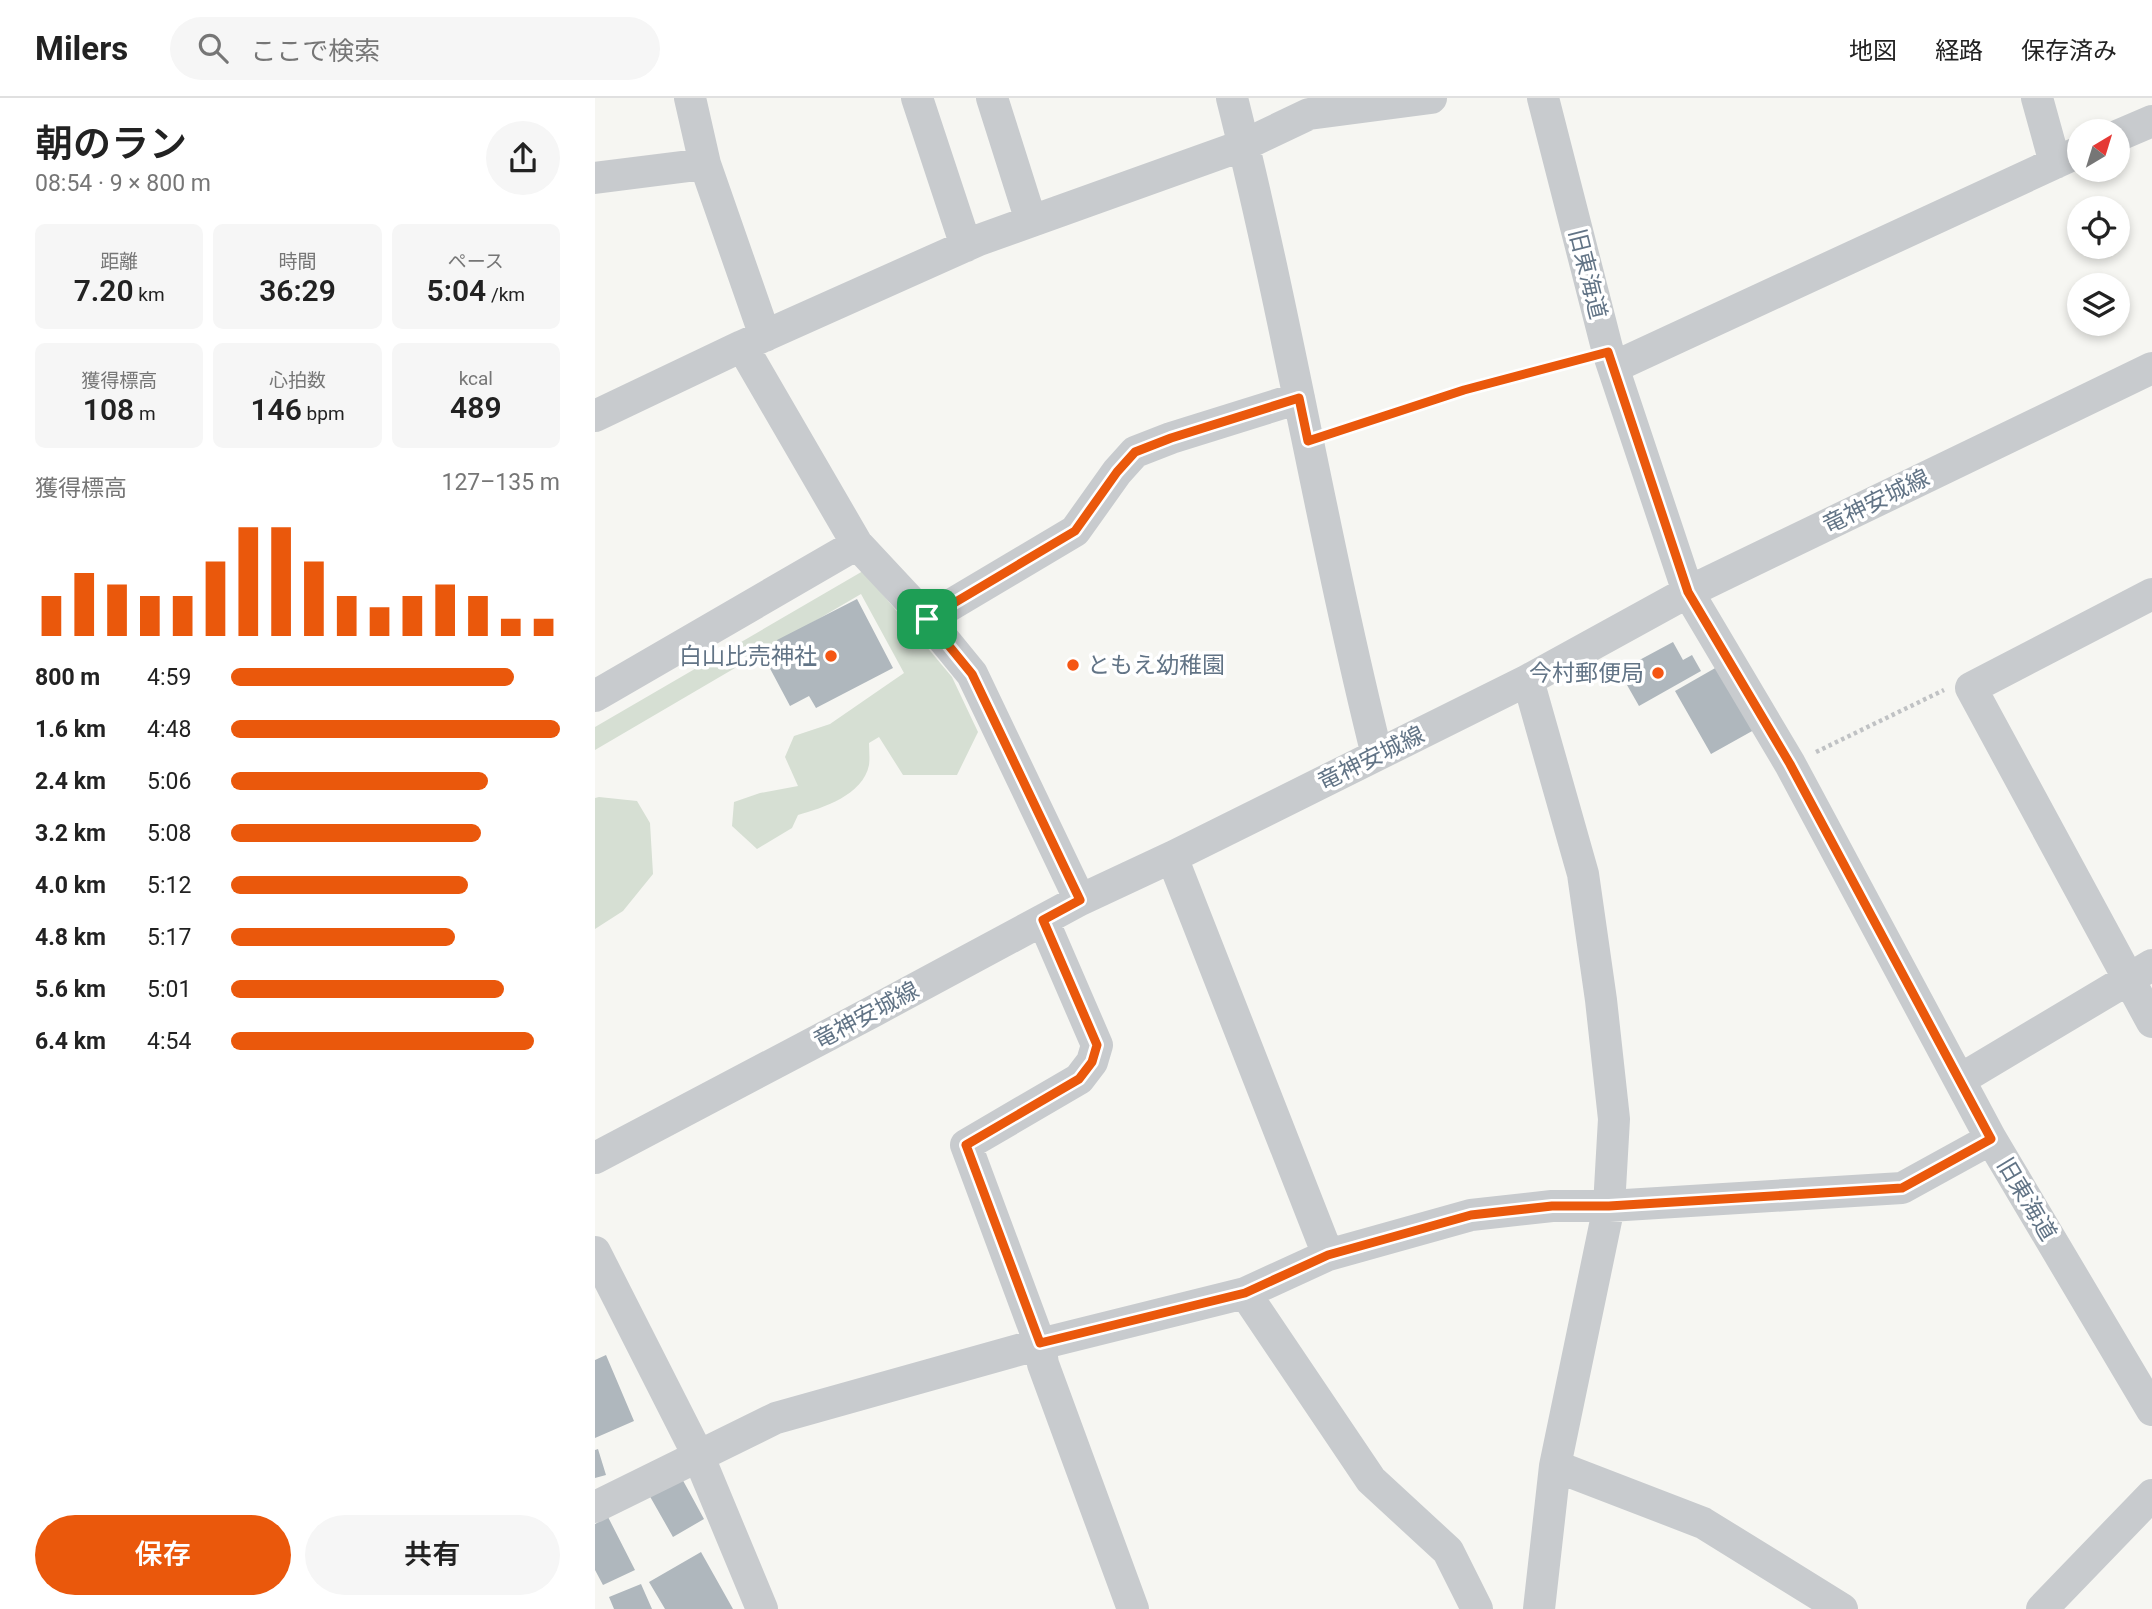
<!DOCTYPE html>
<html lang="ja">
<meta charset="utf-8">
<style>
body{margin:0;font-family:Roboto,"Noto Sans JP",sans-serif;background:#f6f6f6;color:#222;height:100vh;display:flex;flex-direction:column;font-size:26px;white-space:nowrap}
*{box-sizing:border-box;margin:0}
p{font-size:23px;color:#767676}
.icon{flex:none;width:38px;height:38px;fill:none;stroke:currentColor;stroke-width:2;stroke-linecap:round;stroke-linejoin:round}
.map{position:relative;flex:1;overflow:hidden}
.side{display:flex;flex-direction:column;background:#fff;width:595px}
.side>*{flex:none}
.needle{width:46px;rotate:38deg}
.tools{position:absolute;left:1472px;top:21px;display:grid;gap:14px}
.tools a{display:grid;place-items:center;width:63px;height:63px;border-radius:50%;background:#fff;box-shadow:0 4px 10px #0003;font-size:35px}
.pin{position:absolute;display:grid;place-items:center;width:60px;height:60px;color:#fff;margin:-30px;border-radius:14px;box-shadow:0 4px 10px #0006}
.round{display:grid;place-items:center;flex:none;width:74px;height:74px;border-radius:37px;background:#f6f6f6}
.overview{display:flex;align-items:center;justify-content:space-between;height:119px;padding:0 35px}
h1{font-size:38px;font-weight:600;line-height:52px}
.stats{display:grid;grid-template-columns:repeat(3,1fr);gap:10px;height:119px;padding:7px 35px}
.stats div{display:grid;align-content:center;border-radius:10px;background:#f6f6f6;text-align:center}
.stats b{font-size:30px;font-weight:600}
.stats small{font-size:19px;font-weight:400}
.stats p{font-size:19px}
.chart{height:196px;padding:14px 35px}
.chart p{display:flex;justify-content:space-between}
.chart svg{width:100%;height:126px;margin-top:7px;stroke:#ea580c;stroke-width:6}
.action{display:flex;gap:14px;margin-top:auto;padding:14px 35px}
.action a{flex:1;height:80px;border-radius:42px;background:#ea580c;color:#fff;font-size:28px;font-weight:600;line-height:80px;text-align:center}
.action a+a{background:#f6f6f6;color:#222}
ul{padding:0 35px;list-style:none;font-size:23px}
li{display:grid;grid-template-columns:112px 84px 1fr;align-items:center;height:52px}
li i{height:18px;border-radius:9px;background:#ea580c}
header{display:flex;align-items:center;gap:42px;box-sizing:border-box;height:98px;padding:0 35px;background:#fff;border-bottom:2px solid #e0e0e0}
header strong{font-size:33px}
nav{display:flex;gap:38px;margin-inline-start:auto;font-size:24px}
.search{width:490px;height:63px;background:#f6f6f6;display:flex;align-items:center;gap:18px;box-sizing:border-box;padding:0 24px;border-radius:38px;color:#767676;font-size:26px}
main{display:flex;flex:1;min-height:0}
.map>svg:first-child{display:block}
.green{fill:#d6dfd3}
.building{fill:#afb7bd}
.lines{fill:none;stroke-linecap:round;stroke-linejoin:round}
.path{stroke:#c0c2c4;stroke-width:4.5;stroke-dasharray:3.5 3.5;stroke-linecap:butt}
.minor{stroke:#c8cbce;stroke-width:32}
.route-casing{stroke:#fff;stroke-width:14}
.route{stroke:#ea580c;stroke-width:9}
.poi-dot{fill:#f55613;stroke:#fff;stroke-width:2.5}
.labels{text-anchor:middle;stroke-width:7;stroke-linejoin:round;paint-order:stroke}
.street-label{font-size:23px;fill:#627486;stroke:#fff}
.poi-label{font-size:23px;fill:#627486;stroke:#fff;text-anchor:end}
</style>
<header>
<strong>Milers</strong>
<div class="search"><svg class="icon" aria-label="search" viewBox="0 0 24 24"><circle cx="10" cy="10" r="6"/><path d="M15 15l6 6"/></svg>ここで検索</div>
<nav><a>地図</a><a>経路</a><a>保存済み</a></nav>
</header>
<main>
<section class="side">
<div class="overview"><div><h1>朝のラン</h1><p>08:54 · 9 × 800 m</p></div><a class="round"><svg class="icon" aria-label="share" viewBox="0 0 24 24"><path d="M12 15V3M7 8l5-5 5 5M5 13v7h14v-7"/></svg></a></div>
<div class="stats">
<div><p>距離</p><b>7.20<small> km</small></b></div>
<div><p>時間</p><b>36:29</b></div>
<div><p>ペース</p><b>5:04<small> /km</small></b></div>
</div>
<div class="stats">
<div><p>獲得標高</p><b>108<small> m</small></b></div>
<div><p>心拍数</p><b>146<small> bpm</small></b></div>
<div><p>kcal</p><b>489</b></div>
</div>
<div class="chart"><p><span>獲得標高</span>127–135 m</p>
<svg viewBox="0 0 160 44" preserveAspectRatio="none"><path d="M5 44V30M15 44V22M25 44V26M35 44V30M45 44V30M55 44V18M65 44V6M75 44V6M85 44V18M95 44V30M105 44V34M115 44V30M125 44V26M135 44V30M145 44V38M155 44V38"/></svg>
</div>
<ul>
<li><b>800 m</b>4:59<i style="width:86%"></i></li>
<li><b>1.6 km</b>4:48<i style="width:100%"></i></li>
<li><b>2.4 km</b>5:06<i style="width:78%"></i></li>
<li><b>3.2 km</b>5:08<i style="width:76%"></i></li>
<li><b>4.0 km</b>5:12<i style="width:72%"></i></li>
<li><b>4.8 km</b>5:17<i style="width:68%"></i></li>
<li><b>5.6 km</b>5:01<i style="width:83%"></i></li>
<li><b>6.4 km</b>4:54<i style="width:92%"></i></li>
</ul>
<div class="action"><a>保存</a><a>共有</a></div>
</section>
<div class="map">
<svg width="1557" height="1511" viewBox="0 0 1557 1511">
<rect width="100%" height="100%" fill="#f6f6f2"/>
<!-- green -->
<path class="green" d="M 268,473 L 357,579 L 383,634 L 362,677 L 308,677 L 284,639 L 274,645 C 274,652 275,660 274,667 C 268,697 228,710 203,717 L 197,730 L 162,751 L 137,728 L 139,704 L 165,695 L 203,688 L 190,659 L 199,638 L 235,626 L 309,575 L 266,496 L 0,652 L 0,629 Z
M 4,699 L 42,703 L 55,725 L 58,776 L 28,813 L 0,831 L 0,700 Z"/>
<!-- building -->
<path class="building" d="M 262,501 L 298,570 L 221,610 L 214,598 L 195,608 L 171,563 L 188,554 L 182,542 Z
M 1078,544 L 1088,562 L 1097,557 L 1106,573 L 1044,608 L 1024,573 Z
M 1122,569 L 1159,632 L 1116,656 L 1080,593 Z
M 11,1257 L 39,1323 L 0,1340 L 0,1262 Z
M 3,1351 L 11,1377 L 0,1380 L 0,1352 Z
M 85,1377 L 109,1421 L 78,1439 L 53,1395 Z
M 13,1419 L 40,1472 L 8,1487 L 0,1472 L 0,1426 Z
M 106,1454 L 138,1511 L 70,1511 L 54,1484 Z
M 46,1486 L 57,1511 L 19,1511 L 14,1499 Z"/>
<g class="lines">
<!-- path -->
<path class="path" d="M 742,333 L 869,292 L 985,261
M 1221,654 L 1349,592"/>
<!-- minor -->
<path class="minor" d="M 95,0 L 110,66 L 170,238
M 322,0 L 371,148
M 397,0 L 436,123
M 637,0 C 692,218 728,440 782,657
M 948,0 L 1013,254 L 1093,494 L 1195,666 L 1396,1041 L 1557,1312
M 1442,0 L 1460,65
M 1522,38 L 1557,23
M 0,80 L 110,66
M 147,248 L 262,446 L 332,521 L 377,576 L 485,802
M 1019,269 L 1484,54
M 0,318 L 147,248 L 384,142 L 649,47 L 714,16 L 836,0
M 1557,496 L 1376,590 L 1557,924
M 332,521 L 480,433 L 522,374 L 540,354 L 576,340 L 704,300
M 933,582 L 988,776 L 1006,902 L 1019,1021 L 1014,1108 L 960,1368 L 944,1511
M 0,598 L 262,446
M 577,759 L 733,1157
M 448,822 L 502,947 L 497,964 L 484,981 L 371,1047 L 445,1246 L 448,1266 L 538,1511
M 1366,981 L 1557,867
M 0,1060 L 277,914 L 485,802 L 577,759 L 933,582 L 1093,494 L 1557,270
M 0,1154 L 103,1357 L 167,1511
M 650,1195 L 776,1382 L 853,1453 L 882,1511
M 960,1368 L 1108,1425 L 1247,1511
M 0,1409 L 181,1320 L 445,1246 L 650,1195 L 733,1157 L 876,1117 L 957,1108 L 1014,1108 L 1307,1090 L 1396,1041
M 1447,1511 L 1557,1397"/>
</g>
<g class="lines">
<defs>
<path id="route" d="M 1013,254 L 1093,494 L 1195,666 L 1396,1041 L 1307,1090 L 1014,1108 L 957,1108 L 876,1117 L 733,1157 L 650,1195 L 445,1245 L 371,1047 L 484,981 L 497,964 L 502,947 L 448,822 L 485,802 L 377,576 L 332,521 L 480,433 L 522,374 L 540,354 L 576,340 L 704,300 L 713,343 L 869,292 Z"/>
</defs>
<!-- route casing -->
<use href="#route" class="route-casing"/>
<!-- route -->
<use href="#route" class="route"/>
</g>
<!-- markers -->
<g class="poi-dot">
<circle cx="236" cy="558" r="7"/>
<circle cx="478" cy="567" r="7"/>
<circle cx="1063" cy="575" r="7"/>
</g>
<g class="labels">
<!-- street labels -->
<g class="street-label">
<text transform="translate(993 176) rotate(76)" y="8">旧東海道</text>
<text transform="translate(1281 403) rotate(-26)" y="8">竜神安城線</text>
<text transform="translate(776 660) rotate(-26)" y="8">竜神安城線</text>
<text transform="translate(271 917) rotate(-28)" y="8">竜神安城線</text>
<text transform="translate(1432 1101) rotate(59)" y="8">旧東海道</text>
</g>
<!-- poi labels -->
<g class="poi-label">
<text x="222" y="566">白山比売神社</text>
<text x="492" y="575" text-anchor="start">ともえ幼稚園</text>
<text x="1049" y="583">今村郵便局</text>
</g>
</g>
</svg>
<div class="tools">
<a><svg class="needle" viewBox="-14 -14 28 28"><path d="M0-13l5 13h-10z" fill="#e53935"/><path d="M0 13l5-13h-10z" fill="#767676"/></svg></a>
<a><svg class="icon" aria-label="locate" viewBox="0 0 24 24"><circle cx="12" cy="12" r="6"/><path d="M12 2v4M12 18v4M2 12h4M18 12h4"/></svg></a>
<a><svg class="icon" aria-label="layers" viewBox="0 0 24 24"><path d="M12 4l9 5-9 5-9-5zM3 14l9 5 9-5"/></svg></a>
</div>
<div class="pin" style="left:332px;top:521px;background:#1e9e55"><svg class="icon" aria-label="arrive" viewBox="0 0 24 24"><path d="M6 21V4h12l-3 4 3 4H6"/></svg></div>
</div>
</main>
